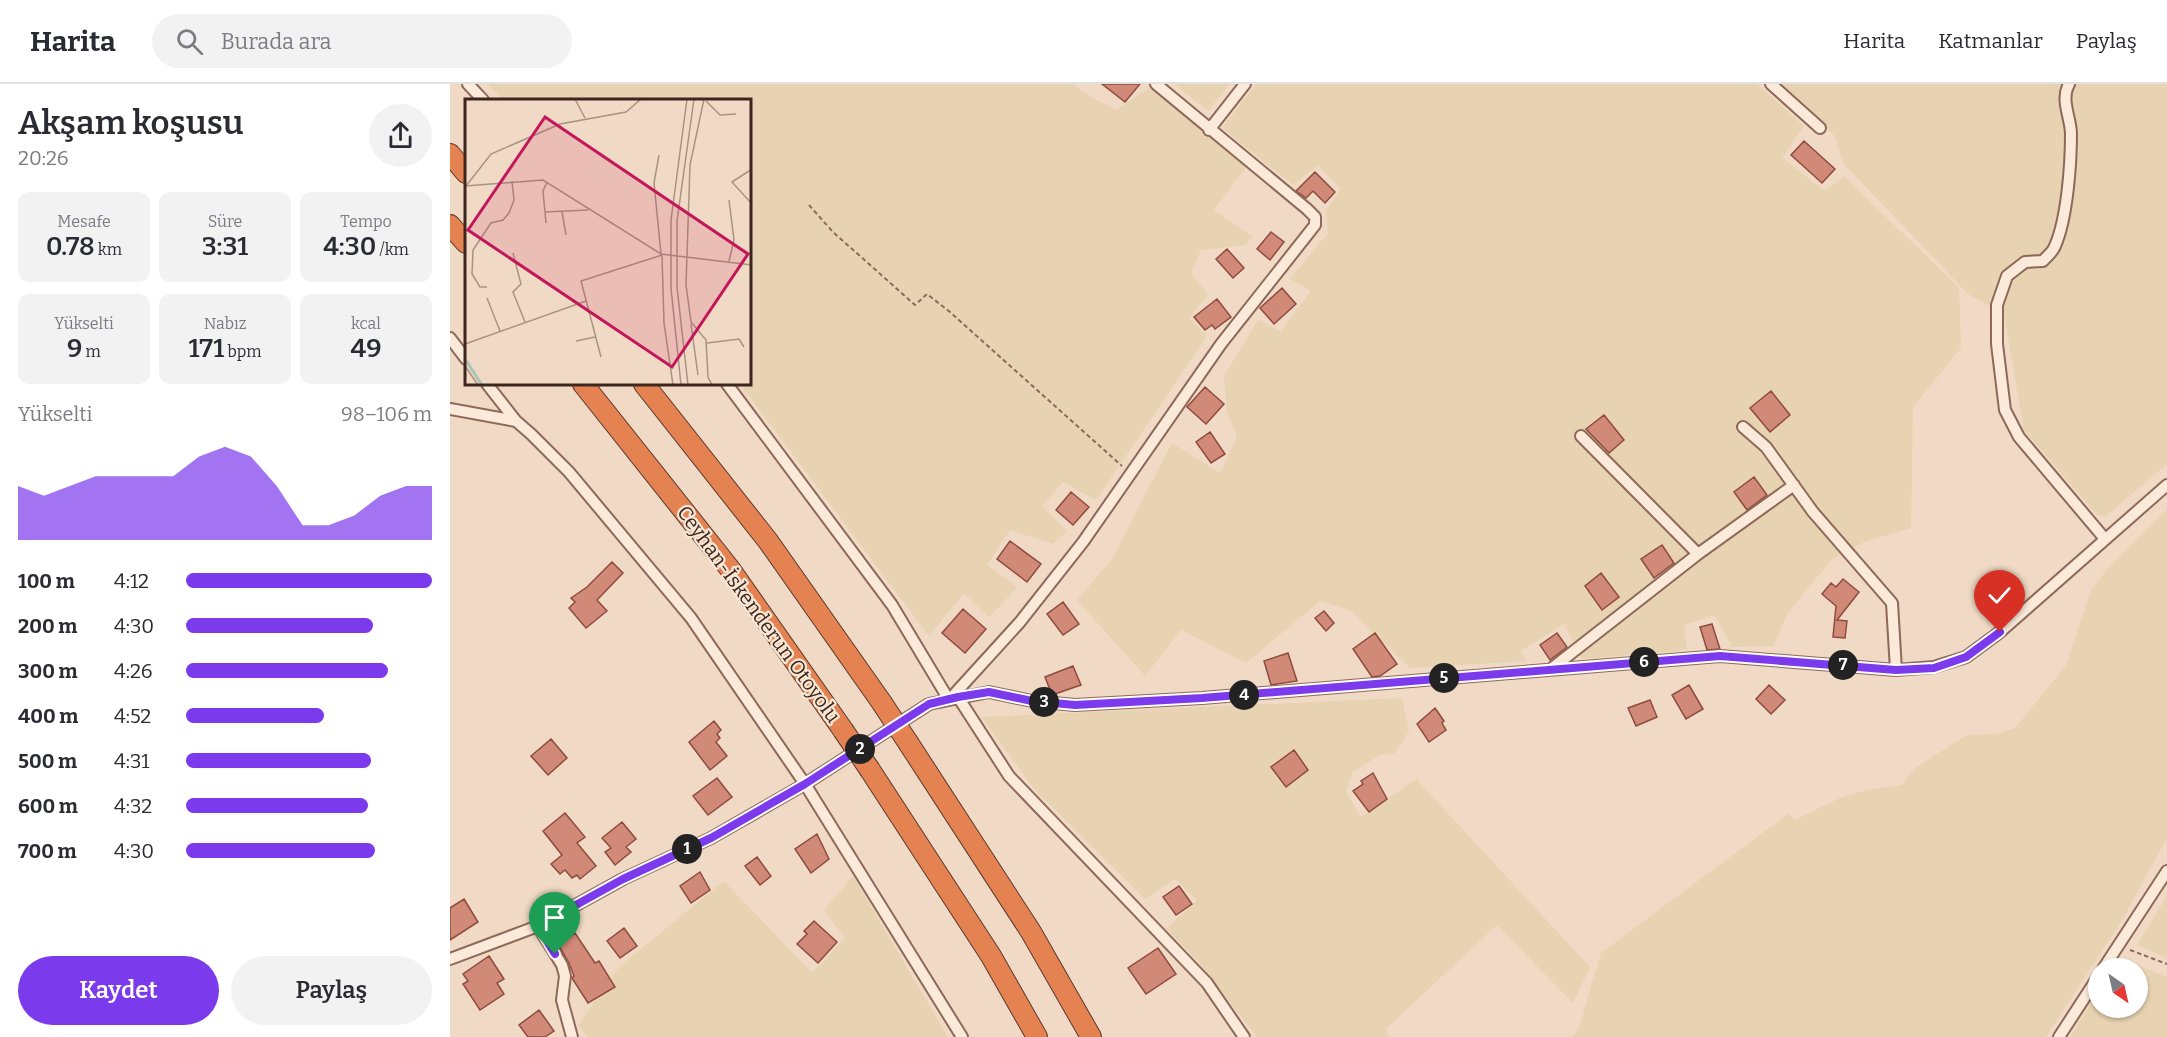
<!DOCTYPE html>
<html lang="tr">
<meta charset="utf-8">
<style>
body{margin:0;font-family:Bitter,serif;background:#f2f2f3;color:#2b2b33;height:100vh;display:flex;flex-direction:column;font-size:22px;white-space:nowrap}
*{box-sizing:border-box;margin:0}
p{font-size:20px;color:#7c7c81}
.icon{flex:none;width:33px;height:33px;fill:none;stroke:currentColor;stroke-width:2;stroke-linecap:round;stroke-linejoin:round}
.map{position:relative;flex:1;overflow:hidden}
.side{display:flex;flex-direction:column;background:#fff;width:450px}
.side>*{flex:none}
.needle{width:39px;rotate:146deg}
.tools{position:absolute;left:1638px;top:874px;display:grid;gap:12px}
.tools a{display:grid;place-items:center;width:60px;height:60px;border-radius:50%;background:#fff;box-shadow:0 2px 4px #0004;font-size:30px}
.pin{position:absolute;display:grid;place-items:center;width:51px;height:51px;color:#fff;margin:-62px -26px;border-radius:50% 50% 50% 0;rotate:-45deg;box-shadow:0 0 6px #0007}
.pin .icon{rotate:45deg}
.km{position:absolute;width:30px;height:30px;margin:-15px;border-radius:50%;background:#222;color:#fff;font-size:16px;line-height:30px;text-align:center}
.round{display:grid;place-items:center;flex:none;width:63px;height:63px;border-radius:32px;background:#f2f2f3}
.head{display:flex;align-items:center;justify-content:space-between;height:102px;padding:0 18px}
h1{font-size:33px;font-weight:600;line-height:45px}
.metrics{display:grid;grid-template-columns:repeat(3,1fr);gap:9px;height:102px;padding:6px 18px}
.metrics div{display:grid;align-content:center;border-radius:12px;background:#f2f2f3;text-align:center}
.metrics b{font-size:26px;font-weight:600}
.metrics small{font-size:16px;font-weight:400}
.metrics p{font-size:16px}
.chart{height:168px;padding:12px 18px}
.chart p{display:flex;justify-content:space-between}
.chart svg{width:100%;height:108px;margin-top:6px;fill:#7c3aed;opacity:.7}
.action{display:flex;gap:12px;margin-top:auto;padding:12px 18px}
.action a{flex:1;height:69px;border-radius:36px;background:#7c3aed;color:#fff;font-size:24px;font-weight:600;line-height:69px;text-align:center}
.action a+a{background:#f2f2f3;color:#2b2b33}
ul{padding:0 18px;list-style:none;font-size:20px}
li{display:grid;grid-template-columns:96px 72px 1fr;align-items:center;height:45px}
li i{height:15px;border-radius:8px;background:#7c3aed}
header{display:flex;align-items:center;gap:36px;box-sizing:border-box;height:84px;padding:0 30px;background:#fff;border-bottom:2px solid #e1e1e2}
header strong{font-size:28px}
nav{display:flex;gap:33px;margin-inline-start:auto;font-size:21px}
.search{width:420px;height:54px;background:#f2f2f3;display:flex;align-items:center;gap:15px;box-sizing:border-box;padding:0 21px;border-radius:33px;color:#7c7c81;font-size:22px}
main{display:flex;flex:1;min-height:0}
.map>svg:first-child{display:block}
.farmland{fill:#e7d2b1}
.building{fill:#d18978;stroke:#8e4b3e;stroke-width:1.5}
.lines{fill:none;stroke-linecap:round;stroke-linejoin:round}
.street-casing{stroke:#8d6959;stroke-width:14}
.highway-casing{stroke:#5b382e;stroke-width:22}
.path{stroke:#8d6959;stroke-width:2;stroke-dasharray:4.5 3;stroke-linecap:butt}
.street{stroke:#fbe9d9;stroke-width:10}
.highway{stroke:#e48251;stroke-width:20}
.highway-bridge-casing{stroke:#5b382e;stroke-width:22;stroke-linecap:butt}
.highway-bridge{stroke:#e48251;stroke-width:20}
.route-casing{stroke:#fff;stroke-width:12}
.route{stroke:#7c3aed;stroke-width:8}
.labels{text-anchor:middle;stroke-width:4.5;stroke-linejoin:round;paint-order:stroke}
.street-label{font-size:20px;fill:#3c261e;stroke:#f8e6d5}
.inset-river{fill:none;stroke:#a7c4b5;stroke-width:3}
.inset-road{fill:none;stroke:#a99282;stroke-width:1.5}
.view{fill:#c2185b;fill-opacity:0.15;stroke:#c2185b;stroke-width:3}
.inset-edge{fill:none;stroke:#3c261e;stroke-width:3}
</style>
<header>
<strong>Harita</strong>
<div class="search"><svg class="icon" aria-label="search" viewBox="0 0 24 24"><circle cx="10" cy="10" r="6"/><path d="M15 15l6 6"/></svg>Burada ara</div>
<nav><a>Harita</a><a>Katmanlar</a><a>Paylaş</a></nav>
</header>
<main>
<section class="side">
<div class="head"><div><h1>Akşam koşusu</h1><p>20:26</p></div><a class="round"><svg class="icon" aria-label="share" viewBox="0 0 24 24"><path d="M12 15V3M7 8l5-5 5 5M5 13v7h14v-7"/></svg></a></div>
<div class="metrics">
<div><p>Mesafe</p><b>0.78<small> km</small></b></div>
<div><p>Süre</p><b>3:31</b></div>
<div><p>Tempo</p><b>4:30<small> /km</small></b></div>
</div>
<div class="metrics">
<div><p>Yükselti</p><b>9<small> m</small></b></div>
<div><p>Nabız</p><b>171<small> bpm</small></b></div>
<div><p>kcal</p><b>49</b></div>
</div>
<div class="chart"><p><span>Yükselti</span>98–106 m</p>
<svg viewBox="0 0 160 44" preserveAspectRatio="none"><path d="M0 44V22L10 26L20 22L30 18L40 18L50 18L60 18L70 10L80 6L90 10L100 22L110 38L120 38L130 34L140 26L150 22L160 22V44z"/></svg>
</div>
<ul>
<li><b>100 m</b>4:12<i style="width:100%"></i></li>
<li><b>200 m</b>4:30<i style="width:76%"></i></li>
<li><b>300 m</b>4:26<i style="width:82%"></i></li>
<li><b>400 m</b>4:52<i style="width:56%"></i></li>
<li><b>500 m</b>4:31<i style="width:75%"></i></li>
<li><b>600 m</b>4:32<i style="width:74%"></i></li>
<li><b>700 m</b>4:30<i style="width:77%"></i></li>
</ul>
<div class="action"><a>Kaydet</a><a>Paylaş</a></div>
</section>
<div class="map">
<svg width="1717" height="953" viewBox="0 0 1717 953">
<rect width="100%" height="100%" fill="#f1dac5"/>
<!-- farmland -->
<path class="farmland" d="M 38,0 L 624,0 L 631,7 L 666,26 L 699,4 L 796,83 L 764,126 L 803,153 L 795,161 L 751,166 L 741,189 L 758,211 L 739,234 L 757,252 L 646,416 L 613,398 L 592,422 L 617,447 L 603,460 L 560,446 L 537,481 L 567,503 L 539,534 L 514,509 L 479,552 L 290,300 L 300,300 L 300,16 L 53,16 Z
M 724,0 L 780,0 L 758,27 Z
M 806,0 L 1307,0 L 1354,42 L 1332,74 L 1375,107 L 1394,92 L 1509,204 L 1511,264 L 1463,323 L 1461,444 L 1414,458 L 1383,474 L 1337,530 L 1324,562 L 1282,563 L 1264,531 L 1234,541 L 1237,566 L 1132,575 L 1114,540 L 1071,567 L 1076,577 L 960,584 L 901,527 L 870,517 L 796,579 L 731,546 L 695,592 L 627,516 L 662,475 L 722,359 L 770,389 L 787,353 L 777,327 L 774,292 L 808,236 L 831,247 L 861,207 L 840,195 L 878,149 L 876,126 L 891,105 L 868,81 L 843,101 L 772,44 Z
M 1329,0 L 1717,0 L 1717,380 L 1656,432 L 1647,431 L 1574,346 L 1554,230 L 1518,210 L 1394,80 L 1385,52 Z
M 1717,425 L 1717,754 L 1671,838 L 1596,953 L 1122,953 L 1129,944 L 1151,869 L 1338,730 L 1345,736 L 1390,714 L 1416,706 L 1451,701 L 1464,685 L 1516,651 L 1546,650 L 1565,644 L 1616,581 L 1641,507 L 1657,485 Z
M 952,614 L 959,647 L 944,670 L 931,670 L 902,689 L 896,708 L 911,733 L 966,695 L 1140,883 L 1123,919 L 1047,841 L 936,945 L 939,953 L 807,953 L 748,877 L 716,845 L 747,816 L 725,795 L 695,815 L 586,707 L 531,633 Z
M 403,792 L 498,953 L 137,953 L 128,941 L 169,883 L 274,797 L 362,889 L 395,854 L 374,826 Z
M 1717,812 L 1717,874 L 1687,861 Z
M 1671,875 L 1717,893 L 1717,953 L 1620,953 L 1648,909 L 1648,924 L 1688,924 L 1688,885 L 1664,885 Z"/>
<!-- building -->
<path class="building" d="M 652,0 L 690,0 L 675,18 Z
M 1354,57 L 1385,85 L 1372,99 L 1341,71 Z
M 865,88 L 885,108 L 875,119 L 863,107 L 856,114 L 846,107 Z
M 821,148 L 834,158 L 820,176 L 807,165 Z
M 777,165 L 794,184 L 783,194 L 766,175 Z
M 832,204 L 846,220 L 824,240 L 810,224 Z
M 767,215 L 781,233 L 765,245 L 762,241 L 755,246 L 744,233 Z
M 755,303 L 774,320 L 756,340 L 737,323 Z
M 1321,307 L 1340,331 L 1320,348 L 1300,324 Z
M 1154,331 L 1174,356 L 1159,369 L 1136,345 Z
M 760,348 L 775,370 L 761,379 L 746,358 Z
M 1304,393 L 1317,411 L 1297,426 L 1284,408 Z
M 621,408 L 639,423 L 623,441 L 606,426 Z
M 560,457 L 591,480 L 577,498 L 547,475 Z
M 1212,461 L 1224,479 L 1204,494 L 1191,475 Z
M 162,478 L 173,489 L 147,516 L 157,527 L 136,544 L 119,524 L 125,518 L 121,514 L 137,503 Z
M 1151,489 L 1169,513 L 1152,526 L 1135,502 Z
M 1393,495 L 1409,508 L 1387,536 L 1397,537 L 1395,554 L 1383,553 L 1386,522 L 1372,510 L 1381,499 L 1386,503 Z
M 613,518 L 629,540 L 613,551 L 597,530 Z
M 513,525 L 536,545 L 515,569 L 492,549 Z
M 874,527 L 884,539 L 876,547 L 865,534 Z
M 1262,540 L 1270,565 L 1257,566 L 1250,543 Z
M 925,549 L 947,580 L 930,592 L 922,593 L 903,565 Z
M 1107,549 L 1117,563 L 1100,576 L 1090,561 Z
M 838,569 L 847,597 L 821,601 L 814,577 Z
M 623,582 L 631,601 L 602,611 L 595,593 Z
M 1239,601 L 1253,625 L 1236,635 L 1222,611 Z
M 1319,601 L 1335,616 L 1321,630 L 1306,615 Z
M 1200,616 L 1207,633 L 1186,642 L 1178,624 Z
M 985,624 L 994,637 L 992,639 L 996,646 L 979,658 L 967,640 Z
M 264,637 L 271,646 L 267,650 L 270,654 L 266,658 L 277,672 L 260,686 L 239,658 Z
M 101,655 L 117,674 L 98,691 L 81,672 Z
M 844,666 L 858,686 L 836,703 L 821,683 Z
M 923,689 L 937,715 L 919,728 L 903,707 L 913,700 L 911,697 Z
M 267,694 L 282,713 L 258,731 L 243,712 Z
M 115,729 L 135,753 L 127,759 L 146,782 L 130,795 L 127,791 L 122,794 L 115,786 L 110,790 L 101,780 L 112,771 L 93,747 Z
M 172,738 L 186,755 L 176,763 L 181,768 L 165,781 L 155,768 L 161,764 L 152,754 Z
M 367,750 L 379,775 L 361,789 L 345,765 Z
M 307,773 L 321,792 L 310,801 L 295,782 Z
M 250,788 L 260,806 L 241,819 L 230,802 Z
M 729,802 L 742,820 L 726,831 L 713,813 Z
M 14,815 L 28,838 L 0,856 L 0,824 Z
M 364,837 L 387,858 L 368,879 L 347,860 L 357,850 L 354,847 Z
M 174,844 L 187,862 L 170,874 L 157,857 Z
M 125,849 L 145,879 L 149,877 L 165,903 L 138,919 L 122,894 L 124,892 L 119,879 L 108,860 Z
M 708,864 L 726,890 L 696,910 L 678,884 Z
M 39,872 L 54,895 L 47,899 L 54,910 L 30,926 L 13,900 L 18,897 L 13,890 Z
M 89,926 L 104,947 L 95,953 L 78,953 L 69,941 Z"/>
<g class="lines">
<defs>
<path id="street" d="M 18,0 L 33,16
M 1321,0 L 1370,44
M 1619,0 C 1610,16 1621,34 1621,50 C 1621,81 1617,135 1605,162 C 1603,168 1597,172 1593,177 L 1575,178 L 1557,192 L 1547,221 L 1547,260 L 1555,326 L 1569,353 L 1655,455
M 759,46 L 795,0
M 0,254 L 16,275
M 37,300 L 66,337
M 277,300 L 442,521 L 499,616 L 570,538 L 633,458 L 771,260 L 865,141 L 865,133 L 857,125 L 706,0
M 0,325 L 66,337 L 81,350 L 119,388 L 241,534 L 355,700 L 512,953
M 1293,343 L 1316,363 L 1363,428 L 1442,519 L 1446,586
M 1131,352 L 1248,470
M 1101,585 L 1248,470 L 1344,401
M 508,613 L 559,692 L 757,899 L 794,953
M 88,842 L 112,881 L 115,892 L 112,916 L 122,953
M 0,875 L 88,842 L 173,795 L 261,754 L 355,700 L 479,620 L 539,608 L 582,617 L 625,621 L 752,614 L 1270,572 L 1446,586 L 1484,583 L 1516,573 L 1550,548 L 1717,401
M 1653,885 L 1717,787
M 1609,953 L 1648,893"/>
<path id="highway" d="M 0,70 L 16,89
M 0,141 L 16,159
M 133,300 L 280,485 L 393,646
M 194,300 L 318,457 L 432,619
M 459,660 L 581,848 L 641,953
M 420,686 L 541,872 L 587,953"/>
</defs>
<!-- street casing -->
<use href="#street" class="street-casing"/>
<!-- highway casing -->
<use href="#highway" class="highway-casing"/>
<!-- path -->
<path class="path" d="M 359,121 L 383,148 L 465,221 L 477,210 L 500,228 L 672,382
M 1680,866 L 1717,880"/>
<!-- street -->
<use href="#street" class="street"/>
<!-- highway -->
<use href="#highway" class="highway"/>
<defs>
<path id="highway-bridge" d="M 432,619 L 459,660
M 393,646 L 420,686"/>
</defs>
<!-- highway-bridge casing -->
<use href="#highway-bridge" class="highway-bridge-casing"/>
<!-- highway-bridge -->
<use href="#highway-bridge" class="highway-bridge"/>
</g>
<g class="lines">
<defs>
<path id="route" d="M 105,870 L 88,842 L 173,795 L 261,754 L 355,700 L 479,620 L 508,613 L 539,608 L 582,617 L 625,621 L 752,614 L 1270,572 L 1446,586 L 1484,584 L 1516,573 L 1550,548"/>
</defs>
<!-- route casing -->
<use href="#route" class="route-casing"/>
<!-- route -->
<use href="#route" class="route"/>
</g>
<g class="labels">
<!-- street labels -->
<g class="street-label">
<text transform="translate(309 530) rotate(54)" y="7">Ceyhan-İskenderun Otoyolu</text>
</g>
</g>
<!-- overview -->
<g transform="translate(15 15)">
<rect width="286" height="286" fill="#f1dac5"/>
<path class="inset-river" d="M 0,260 L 17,286"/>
<path class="inset-road" d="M 110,0 L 120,19M 239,0 L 225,66 L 221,186 L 226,223 L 241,241 L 243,278 L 247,286M 241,2 L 255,16 L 271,15M 194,56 L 189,84 L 196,155M 287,70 L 267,83 L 287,105M 0,87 L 78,81 L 196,155 L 287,166M 1,87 L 26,55 L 95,25 L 161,13 L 176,0M 80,113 L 123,111M 97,113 L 101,136M 81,124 L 78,92 L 82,83M 48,154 L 56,185 L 48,193 L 60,223M 264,162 L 269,141 L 264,101M 22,188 L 15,188 L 7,175 L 8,151 L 26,124 L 38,121 L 44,114 L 49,101 L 47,82M 22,199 L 35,232M 226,225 L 233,276M 111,242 L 130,238M 242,244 L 274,240 L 279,248M 0,245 L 121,202M 136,258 L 116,182 L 197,156 L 199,224 L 208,286M 0,267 L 13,286M 216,286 L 206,189 L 206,121 L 222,0M 223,286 L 212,188 L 212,122 L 229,0"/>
<path class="view" d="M 80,18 L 283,155 L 207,268 L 3,131 Z"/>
<rect width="286" height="286" class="inset-edge"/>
</g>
</svg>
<div class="tools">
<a><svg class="needle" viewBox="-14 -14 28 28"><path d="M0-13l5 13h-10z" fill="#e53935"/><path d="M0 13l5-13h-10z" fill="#7c7c81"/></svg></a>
</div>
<div class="pin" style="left:105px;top:870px;background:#1e9e55"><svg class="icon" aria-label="arrive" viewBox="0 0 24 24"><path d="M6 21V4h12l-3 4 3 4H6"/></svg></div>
<div class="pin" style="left:1550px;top:548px;background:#d93025"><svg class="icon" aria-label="check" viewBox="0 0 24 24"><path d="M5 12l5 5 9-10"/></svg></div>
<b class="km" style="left:237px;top:765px">1</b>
<b class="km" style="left:410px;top:665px">2</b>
<b class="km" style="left:594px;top:618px">3</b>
<b class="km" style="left:794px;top:611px">4</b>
<b class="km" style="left:994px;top:594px">5</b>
<b class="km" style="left:1194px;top:578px">6</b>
<b class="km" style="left:1393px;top:581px">7</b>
</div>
</main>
